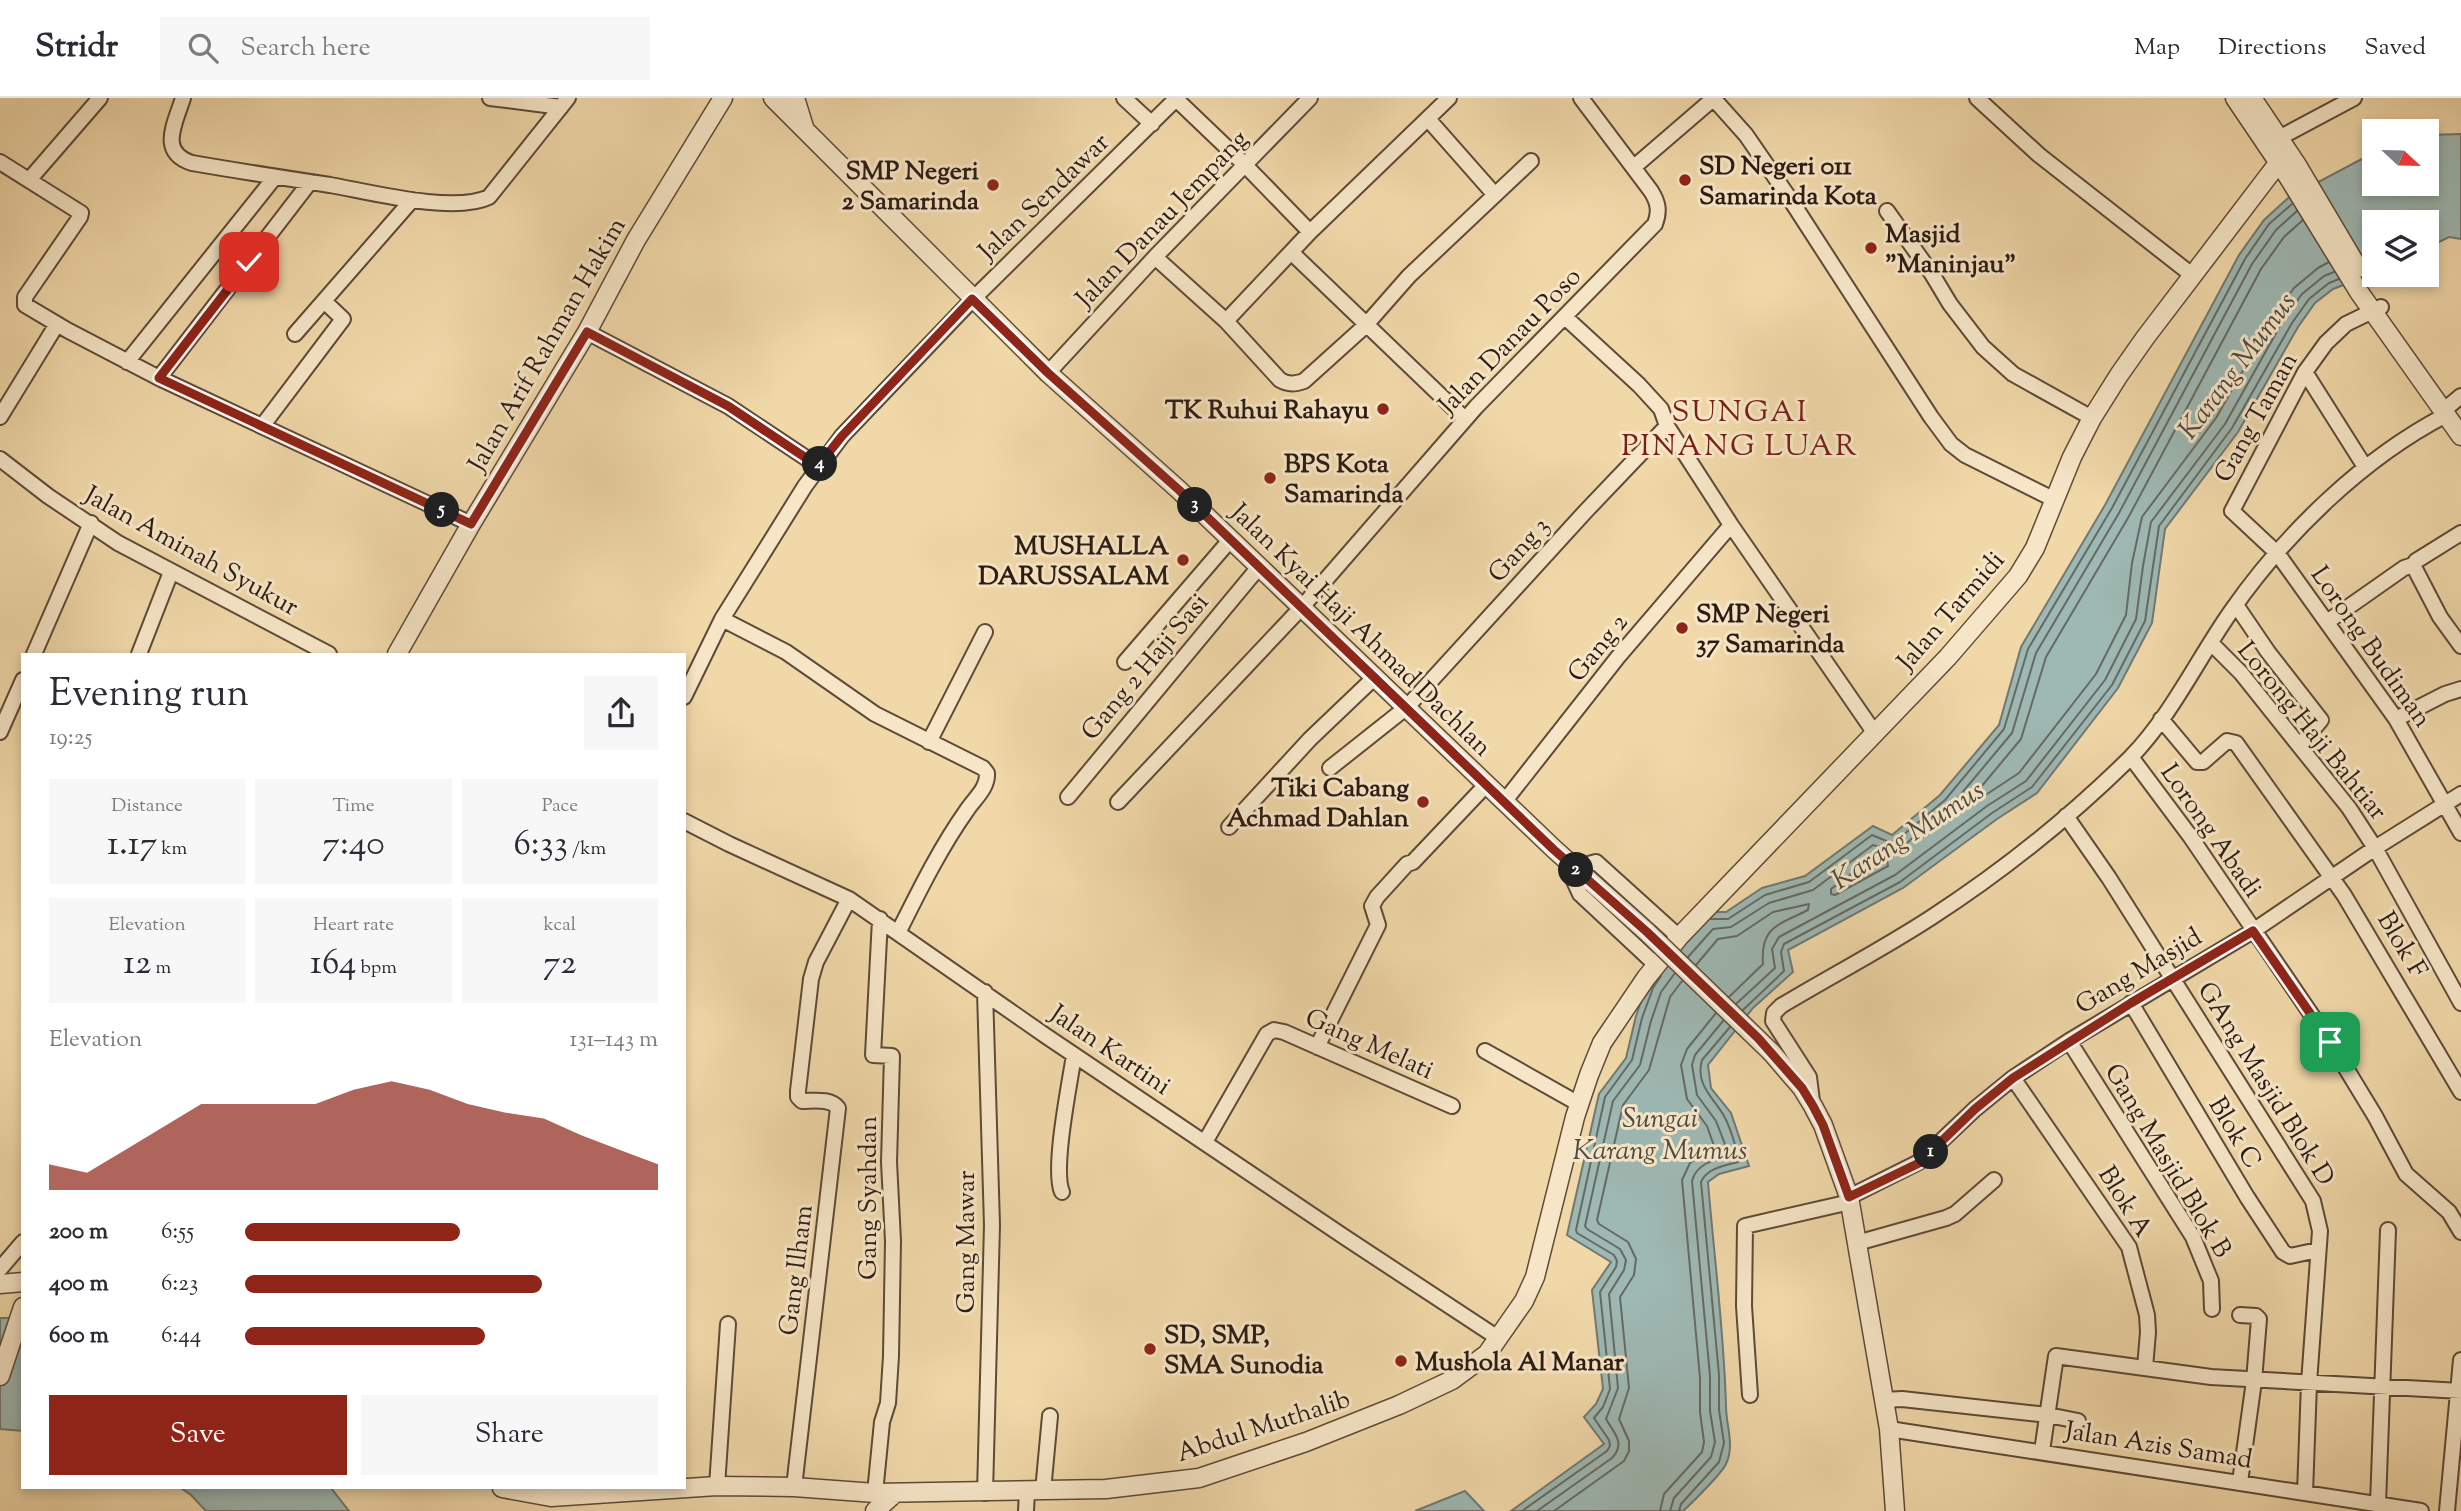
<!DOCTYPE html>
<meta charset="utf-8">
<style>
body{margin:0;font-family:"Sorts Mill Goudy",serif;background:#f7f7f7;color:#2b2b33;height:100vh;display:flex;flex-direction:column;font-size:26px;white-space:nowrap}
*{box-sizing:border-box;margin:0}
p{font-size:23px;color:#7c7c81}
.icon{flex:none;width:38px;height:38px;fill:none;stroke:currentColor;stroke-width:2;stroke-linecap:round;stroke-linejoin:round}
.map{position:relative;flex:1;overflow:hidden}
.sheet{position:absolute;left:21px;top:555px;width:665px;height:836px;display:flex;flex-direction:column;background:#fff;border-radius:0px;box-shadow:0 4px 10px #0003}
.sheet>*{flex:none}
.needle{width:46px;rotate:112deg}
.fabs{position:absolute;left:2362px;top:21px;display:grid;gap:14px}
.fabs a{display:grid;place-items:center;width:77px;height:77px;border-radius:0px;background:#fff;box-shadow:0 4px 10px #0003;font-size:35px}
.pin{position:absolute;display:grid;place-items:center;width:60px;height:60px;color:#fff;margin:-30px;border-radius:14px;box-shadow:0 4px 10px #0006}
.km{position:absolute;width:35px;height:35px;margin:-18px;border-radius:50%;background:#222;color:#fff;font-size:19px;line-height:35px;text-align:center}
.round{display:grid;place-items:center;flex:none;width:74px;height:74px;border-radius:0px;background:#f7f7f7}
.overview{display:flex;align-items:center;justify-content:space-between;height:119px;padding:0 28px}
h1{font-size:38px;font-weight:600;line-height:52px}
.figures{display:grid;grid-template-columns:repeat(3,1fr);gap:10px;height:119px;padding:7px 28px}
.figures div{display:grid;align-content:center;border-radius:0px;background:#f7f7f7;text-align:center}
.figures b{font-size:35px;font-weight:600}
.figures small{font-size:19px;font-weight:400}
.figures p{font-size:19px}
.chart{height:196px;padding:14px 28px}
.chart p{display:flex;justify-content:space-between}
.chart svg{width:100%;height:126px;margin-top:7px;fill:#8f2418;opacity:.7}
.cta{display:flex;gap:14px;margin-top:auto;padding:14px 28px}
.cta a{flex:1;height:80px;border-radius:0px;background:#8f2418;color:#fff;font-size:28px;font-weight:600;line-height:80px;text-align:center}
.cta a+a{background:#f7f7f7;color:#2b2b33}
ul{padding:0 28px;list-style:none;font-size:23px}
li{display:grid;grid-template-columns:112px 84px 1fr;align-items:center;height:52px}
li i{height:18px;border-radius:9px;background:#8f2418}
header{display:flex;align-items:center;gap:42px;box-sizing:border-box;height:98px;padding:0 35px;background:#fff;border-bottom:2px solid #e1e1e2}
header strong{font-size:33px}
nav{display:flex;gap:38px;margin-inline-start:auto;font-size:24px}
.search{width:490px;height:63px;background:#f7f7f7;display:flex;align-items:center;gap:18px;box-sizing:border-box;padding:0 24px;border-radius:0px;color:#7c7c81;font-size:26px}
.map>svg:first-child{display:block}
.water{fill:#9eb8b3;stroke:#707973;stroke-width:2}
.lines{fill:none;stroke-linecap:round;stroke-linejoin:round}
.shore{stroke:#656a63;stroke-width:2}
.minor-casing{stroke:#5d4a38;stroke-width:18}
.tertiary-casing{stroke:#5d4a38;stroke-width:21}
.minor{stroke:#f6e6c7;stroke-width:14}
.tertiary{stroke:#f6e6c7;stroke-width:18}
.tertiary-bridge-casing{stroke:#5d4a38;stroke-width:21;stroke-linecap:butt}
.tertiary-bridge{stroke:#f6e6c7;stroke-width:18}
.route-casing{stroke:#fff;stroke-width:14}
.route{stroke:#8f2418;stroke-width:9}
.poi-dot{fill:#8f2418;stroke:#f6e6c7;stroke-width:2.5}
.labels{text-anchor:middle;stroke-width:6;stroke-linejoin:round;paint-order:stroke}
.poi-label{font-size:26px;font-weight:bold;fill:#2c1b13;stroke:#f6e6c7;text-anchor:start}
.street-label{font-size:26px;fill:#2c1b13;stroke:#f6e6c7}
.water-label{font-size:28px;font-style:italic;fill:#4e4a43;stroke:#f6e6c7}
.quarter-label{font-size:30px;letter-spacing:2px;fill:#7a1f14;stroke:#f6e6c7}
</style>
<header>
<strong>Stridr</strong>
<div class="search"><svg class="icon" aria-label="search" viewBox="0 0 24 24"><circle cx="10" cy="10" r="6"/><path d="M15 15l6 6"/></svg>Search here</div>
<nav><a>Map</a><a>Directions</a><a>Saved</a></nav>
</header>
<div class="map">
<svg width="2461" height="1413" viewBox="0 0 2461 1413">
<rect width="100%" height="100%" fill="#f1d8a9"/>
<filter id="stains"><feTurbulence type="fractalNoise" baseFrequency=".00286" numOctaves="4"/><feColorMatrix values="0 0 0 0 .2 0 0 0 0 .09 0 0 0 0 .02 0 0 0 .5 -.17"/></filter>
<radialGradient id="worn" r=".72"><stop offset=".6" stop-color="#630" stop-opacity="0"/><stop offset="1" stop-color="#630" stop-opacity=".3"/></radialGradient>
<!-- water -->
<path class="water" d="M 2461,36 L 2461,141 L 2449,139 L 2427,150 L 2427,124 L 2375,124 L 2375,175 L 2333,191 L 2315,205 L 2298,229 L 2238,334 L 2165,431 L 2152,525 L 2118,590 L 2037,695 L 1997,721 L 1903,790 L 1788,852 L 1793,874 L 1753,910 L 1708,967 L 1711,990 L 1731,1015 L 1749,1068 L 1719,1076 L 1708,1084 C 1714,1158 1724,1233 1726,1308 C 1726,1328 1735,1347 1726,1366 C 1722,1375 1691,1406 1683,1413 L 1511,1413 L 1604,1346 L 1584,1319 L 1596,1306 L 1603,1291 L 1592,1192 L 1611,1164 L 1567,1137 L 1599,996 L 1626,960 L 1636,918 L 1647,887 L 1706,814 L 1726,814 L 1762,790 L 1805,778 L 1873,728 L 1892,737 L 1940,697 L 1999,627 L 2021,549 L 2105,407 L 2239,157 L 2264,122 L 2288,100 L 2375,54 L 2375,86 L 2427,86 L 2427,37 Z
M 0,1220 L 23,1220 L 23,1333 L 0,1331 Z
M 181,1390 L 331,1390 L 349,1413 L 206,1413 L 191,1397 Z
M 1465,1393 L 1484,1413 L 1415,1413 Z"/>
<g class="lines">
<!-- shore -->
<path class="shore" d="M 2303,122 L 2284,139 L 2261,171 L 2128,420 L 2046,559 L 2021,641 L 1976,695 L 1977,700 L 1981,700 L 2019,675 L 2096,576 L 2126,517 L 2132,465 L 2142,419 L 2216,320 L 2275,216 L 2294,190 L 2318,170 L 2329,164
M 1874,759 L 1887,763 L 1888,768 L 1835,797 L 1831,796 L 1831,791 Z
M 1711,821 L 1728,821 L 1765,797 L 1809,784 L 1872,737 L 1889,744 L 1896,743 L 1945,702 L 2004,631 L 2028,551 L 2112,410 L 2245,161 L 2269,126 L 2292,106
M 1688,859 L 1713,831 L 1731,829 L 1769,805 L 1813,792 L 1873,747 L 1891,753 L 1902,749 L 1951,708 L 2012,635 L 2036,555 L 2119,415 L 2252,166 L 2276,132 L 2297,113
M 1696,867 L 1718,841 L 1737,838 L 1773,814 L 1809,806 L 1808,812 C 1779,827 1760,828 1763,866 L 1729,899
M 1736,906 L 1775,870 L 1772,851 L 1779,839 L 1895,777 L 1987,708 L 2026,683 L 2105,582 L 2136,521 L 2143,468 L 2151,424 L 2225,326 L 2284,221 L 2302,196 L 2324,178 L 2334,174
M 1743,912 L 1784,873 L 1781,854 L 1784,846 L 1900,784 L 1992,715 L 2032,689 L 2112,587 L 2145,523 L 2159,428 L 2232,330 L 2292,225 L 2309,201 L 2329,185 L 2339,181
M 1522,1413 L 1607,1353 L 1610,1348 L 1609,1342 L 1594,1320 L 1603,1309 L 1610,1291 L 1600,1194 L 1616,1169 L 1617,1163 L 1614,1157 L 1577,1135 L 1576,1132 L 1605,999 L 1632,962 L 1642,920 L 1653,890 L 1661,878
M 1537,1413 L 1612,1360 C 1626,1345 1614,1335 1606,1321 L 1618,1290 L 1609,1196 L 1624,1172 L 1626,1162 L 1620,1151 L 1587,1131 L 1585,1128 L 1613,1003 L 1640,967 L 1651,923 L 1661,894 L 1675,875
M 1554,1413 L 1624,1363 L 1629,1353 L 1629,1343 L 1619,1321 L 1629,1290 L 1620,1199 L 1634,1177 L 1636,1161 L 1628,1144 L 1599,1126 L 1597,1122 L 1623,1007 L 1649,972 L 1670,899 L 1682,883
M 1660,1413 L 1664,1396 L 1702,1354 L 1704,1344 L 1700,1314 L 1700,1280 L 1682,1082 L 1690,1065 L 1713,1051 L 1714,1048 L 1707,1028 L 1687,1001 L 1681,967 L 1687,951 L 1716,915
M 1670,1413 L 1674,1400 L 1711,1359 L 1715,1344 L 1710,1313 L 1710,1278 L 1692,1083 C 1696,1067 1712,1062 1727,1058 L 1728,1054 L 1716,1023 L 1697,997 L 1692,967 L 1695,957 L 1723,923
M 1679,1413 L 1681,1406 L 1719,1364 L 1724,1345 L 1719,1312 L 1719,1277 L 1701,1084 C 1707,1070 1724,1068 1738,1064 L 1739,1060 C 1735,1047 1731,1030 1724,1018 C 1713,999 1695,987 1702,962 L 1730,929"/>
<defs>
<path id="minor" d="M 183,0 C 175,26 158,54 192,65 C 238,73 284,80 330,87 C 370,94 454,116 489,99 L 568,0
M 490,0 L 561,9
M 1124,0 L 1152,26
M 1713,0 L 1746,37 L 1790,101 L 1931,319 L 1951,346 L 1965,357 L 2055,402
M 1977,0 L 2039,57 L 2192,177
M 1176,1 L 1245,67 L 1310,134
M 1428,21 L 1495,97
M 2279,40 L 2354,0
M 0,64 L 81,115 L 80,119 L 25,199 L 25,207 L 67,232 L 159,280 L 471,426
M 1634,69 L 1713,1
M 29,82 L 100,0
M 1887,113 L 1932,176 L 1950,206 L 1983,249 L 2013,276 L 2092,320
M 1292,155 L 1465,321
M 1155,159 L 1226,223 L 1280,282 C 1289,287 1295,286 1304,283 L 1365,228 L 1409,178 L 1531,63
M 2381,209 L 2346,226 L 2326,245 L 2305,274 L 2232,413 L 2277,455 L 2396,621 L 2461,735
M 1565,219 L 1639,287 L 1661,311 L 1667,328 L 1731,427 L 1874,634
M 1226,223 L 1310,134 L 1449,0
M 587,234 L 728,308 L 818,368
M 295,236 L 412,102
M 127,264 L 275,79
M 2305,274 L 2365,369
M 1048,275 L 1155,159 L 1310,0
M 159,280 L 310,84
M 2443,313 L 2461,298
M 0,319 L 57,226
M 263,327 L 343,221 L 324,203
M 0,361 L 48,398 L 118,445 L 329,556
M 2461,435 L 2416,463 L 2413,467 L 2440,519 L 2461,548
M 2236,507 L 2268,554 L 2321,622 L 2300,647
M 722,521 L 786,554 L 875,616 L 983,670 L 987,675 C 988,690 975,700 967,712 C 940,750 919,793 898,835
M 2327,524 L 2404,470 L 2413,467
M 2211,545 L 2241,575 L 2349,710 L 2375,750 L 2461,905
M 34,556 L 91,425
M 139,556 L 171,474
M 1125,564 L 1231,441
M 684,599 L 722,521 L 805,388 L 842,338 L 973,201 L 1177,0
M 2161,621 L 2197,664 L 2203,664 L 2227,643 L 2236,645 L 2344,797 L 2461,994
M 2396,621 L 2445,596 L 2461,591
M 0,634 L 23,582
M 929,644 L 985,534
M 2131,659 L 2190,738 L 2330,944 L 2375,1018 L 2406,1076 L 2449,1114 L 2461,1134
M 1330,670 L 1407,609 L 1585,414 L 1667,328
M 1068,699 L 1259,469
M 1118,704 L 1302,509 L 1476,309 L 1655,126 C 1660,113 1658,104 1651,93 L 1581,0
M 1504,704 L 1618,559 L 1731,427
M 2066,718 L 2109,780 L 2313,1103 L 2320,1133 L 2309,1285 L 2305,1395
M 684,723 L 729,746 L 849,801 L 1046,938 L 1346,1140 L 1498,1240
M 1229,729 L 1310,641 L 1375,579
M 1656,867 L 1580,796 L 1574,783 L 1574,770 L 1596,764 L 1679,839
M 2131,905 L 2247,1099 L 2283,1154 L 2290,1158 L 2318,1152
M 2069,943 L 2193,1139 L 2211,1183 L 2212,1211
M 1317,949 L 1378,827 L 1372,808 L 1377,799 L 1407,766 L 1413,764 L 1486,687
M 1485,953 L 1579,1006
M 2013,980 L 2129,1149 L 2147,1217 L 2148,1234 L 2145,1270
M 1812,1003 L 1809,979 L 1773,923 L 1774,915 L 1781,908 C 1831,878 1883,851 1932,819 C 2003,773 2070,719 2130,660 C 2172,617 2198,560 2232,512 C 2286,435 2363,360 2446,317
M 1205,1044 L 1267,936 L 1274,932 L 1284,934 L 1452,1008
M 1062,1094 C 1052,1071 1070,984 1074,957
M 1849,1099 L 1919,1064 L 1975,1011 L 2013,980 L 2069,943 L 2253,833 L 2375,750 L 2461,696
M 1857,1145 L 1946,1120 L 1955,1116 L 1994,1082
M 0,1171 L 23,1144
M 2240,1217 L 2256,1218 L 2259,1221 L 2254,1283 L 2240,1384
M 1750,1297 L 1744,1208 L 1745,1128 L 1850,1104
M 1884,1302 L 1902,1301 L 2048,1317 L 2078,1323
M 1889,1331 L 2421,1413
M 2042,1353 L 2056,1258 L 2211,1279 L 2461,1293
M 717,1388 L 728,1226
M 794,1389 L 838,1010 C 830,1000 814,1003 802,1003 L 798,999 L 798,993 L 811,881 L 816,864 L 849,801
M 1043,1393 L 1050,1318
M 875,1395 L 882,1324 L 888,1305 L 891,1258 L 893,1143 L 889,1064 L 892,958 L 873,957 L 880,821
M 985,1395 L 992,1127 L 985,894
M 2378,1406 L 2388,1132
M 1026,1413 L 1027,1393
M 2447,1413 L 2461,1262"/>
<path id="tertiary" d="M 773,0 L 1048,275 L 1179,392 L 1554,751 L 1647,834
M 795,0 L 804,29
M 2235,0 L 2287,77 L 2359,194 L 2461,338
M 2252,0 L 2297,67 L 2358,170
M 397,556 L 471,426 L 587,234 L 636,142 L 723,0
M 1771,954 L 1802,990 L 1813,1008 L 1823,1027 L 1849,1099 L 1889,1331 L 1895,1413
M 0,1186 L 23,1184
M 0,1278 L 23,1209
M 502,1390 L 551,1399 L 717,1388 L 794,1389 L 875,1395 L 1106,1391 L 1199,1380 L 1306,1344 L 1399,1307 L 1452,1282 L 1487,1256 L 1524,1203 L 1535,1179 L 1575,1019 L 1589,977 L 1602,945 L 1646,880 L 1679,839 L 1948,559 L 2018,478 L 2035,450 L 2072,359 L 2092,320 L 2119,277 L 2145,240 L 2279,64
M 875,1413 L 895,1395"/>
</defs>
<!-- minor casing -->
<use href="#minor" class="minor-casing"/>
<!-- tertiary casing -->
<use href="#tertiary" class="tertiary-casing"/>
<!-- minor -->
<use href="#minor" class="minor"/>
<!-- tertiary -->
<use href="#tertiary" class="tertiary"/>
<defs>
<path id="tertiary-bridge" d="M 1647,834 L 1771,954"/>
</defs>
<!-- tertiary-bridge casing -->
<use href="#tertiary-bridge" class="tertiary-bridge-casing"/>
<!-- tertiary-bridge -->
<use href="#tertiary-bridge" class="tertiary-bridge"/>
</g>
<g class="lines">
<defs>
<path id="route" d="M 249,164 L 159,280 L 471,426 L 587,234 L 728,308 L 818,368 L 842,338 L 972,201 L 1048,275 L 1179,392 L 1553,751 L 1647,834 L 1758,940 L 1802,990 L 1813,1008 L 1823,1027 L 1849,1099 L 1919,1065 L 1975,1011 L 2013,980 L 2131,905 L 2253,833 L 2330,944"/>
</defs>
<!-- route casing -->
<use href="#route" class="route-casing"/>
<!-- route -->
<use href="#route" class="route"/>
</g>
<!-- markers -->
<g class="poi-dot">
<circle cx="1685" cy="82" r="7"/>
<circle cx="993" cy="87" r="7"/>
<circle cx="1871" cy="150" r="7"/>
<circle cx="1383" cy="311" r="7"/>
<circle cx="1270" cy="380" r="7"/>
<circle cx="1183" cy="462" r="7"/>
<circle cx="1682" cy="530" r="7"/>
<circle cx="1423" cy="704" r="7"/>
<circle cx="1150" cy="1251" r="7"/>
<circle cx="1401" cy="1263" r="7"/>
</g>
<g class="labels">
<!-- poi labels -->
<g class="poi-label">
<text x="1699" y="76">SD Negeri 011<tspan x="1699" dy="30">Samarinda Kota</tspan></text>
<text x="979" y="81" text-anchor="end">SMP Negeri<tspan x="979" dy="30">2 Samarinda</tspan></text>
<text x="1885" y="144">Masjid<tspan x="1885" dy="30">"Maninjau"</tspan></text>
<text x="1369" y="320" text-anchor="end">TK Ruhui Rahayu</text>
<text x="1284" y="374">BPS Kota<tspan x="1284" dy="30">Samarinda</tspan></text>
<text x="1169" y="456" text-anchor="end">MUSHALLA<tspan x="1169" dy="30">DARUSSALAM</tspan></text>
<text x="1696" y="524">SMP Negeri<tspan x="1696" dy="30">37 Samarinda</tspan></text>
<text x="1409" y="698" text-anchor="end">Tiki Cabang<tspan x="1409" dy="30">Achmad Dahlan</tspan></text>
<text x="1164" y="1245">SD, SMP,<tspan x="1164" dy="30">SMA Sunodia</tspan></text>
<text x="1415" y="1272">Mushola Al Manar</text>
</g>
<!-- street labels -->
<g class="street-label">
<text transform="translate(1043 98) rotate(-44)" y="9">Jalan Sendawar</text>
<text transform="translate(1161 120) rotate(-46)" y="9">Jalan Danau Jempang</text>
<text transform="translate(1509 242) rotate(-46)" y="9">Jalan Danau Poso</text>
<text transform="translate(546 246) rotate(-60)" y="9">Jalan Arif Rahman Hakim</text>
<text transform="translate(2255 319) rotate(-61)" y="9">Gang Taman</text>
<text transform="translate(1518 451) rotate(-48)" y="9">Gang 3</text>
<text transform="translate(192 452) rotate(29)" y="9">Jalan Aminah Syukur</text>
<text transform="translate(1950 512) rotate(-49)" y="9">Jalan Tarmidi</text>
<text transform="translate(1362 531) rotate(44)" y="9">Jalan Kyai Haji Ahmad Dachlan</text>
<text transform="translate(2372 548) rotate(55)" y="9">Lorong Budiman</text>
<text transform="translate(1597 549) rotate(-51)" y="9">Gang 2</text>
<text transform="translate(1144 568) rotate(-50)" y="9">Gang 2 Haji Sasi</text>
<text transform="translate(2313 632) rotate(51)" y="9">Lorong Haji Bahtiar</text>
<text transform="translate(2212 732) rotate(55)" y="9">Lorong Abadi</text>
<text transform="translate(2403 846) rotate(59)" y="9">Blok F</text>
<text transform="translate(2138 872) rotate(-31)" y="9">Gang Masjid</text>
<text transform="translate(1370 945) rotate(24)" y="9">Gang Melati</text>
<text transform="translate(1111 951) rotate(34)" y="9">Jalan Kartini</text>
<text transform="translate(2267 985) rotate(58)" y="9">GAng Masjid Blok D</text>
<text transform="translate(2236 1034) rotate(59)" y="9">Blok C</text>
<text transform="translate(2169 1062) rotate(59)" y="9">Gang Masjid Blok B</text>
<text transform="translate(867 1100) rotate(-90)" y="9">Gang Syahdan</text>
<text transform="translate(2126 1103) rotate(58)" y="9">Blok A</text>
<text transform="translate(965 1144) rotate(-90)" y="9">Gang Mawar</text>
<text transform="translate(795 1172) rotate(-83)" y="9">Gang Ilham</text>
<text transform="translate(1263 1327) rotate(-18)" y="9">Abdul Muthalib</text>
<text transform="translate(2159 1346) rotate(9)" y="9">Jalan Azis Samad</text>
</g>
<!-- water labels -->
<g class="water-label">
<text transform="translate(2236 267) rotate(-53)" y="10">Karang Mumus</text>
<text transform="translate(1907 736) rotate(-33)" y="10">Karang Mumus</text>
<text x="1660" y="1029">Sungai<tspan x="1660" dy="32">Karang Mumus</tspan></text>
</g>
<!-- quarter labels -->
<g class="quarter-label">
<text x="1740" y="323">SUNGAI<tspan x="1740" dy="34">PINANG LUAR</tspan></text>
</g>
</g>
<rect width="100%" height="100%" filter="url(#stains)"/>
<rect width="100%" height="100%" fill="url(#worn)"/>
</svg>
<div class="fabs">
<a><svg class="needle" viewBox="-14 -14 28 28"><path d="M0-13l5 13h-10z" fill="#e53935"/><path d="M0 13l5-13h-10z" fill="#7c7c81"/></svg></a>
<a><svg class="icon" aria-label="layers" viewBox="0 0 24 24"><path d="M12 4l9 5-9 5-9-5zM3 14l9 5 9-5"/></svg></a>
</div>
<div class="pin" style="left:2330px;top:944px;background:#1e9e55"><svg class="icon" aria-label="arrive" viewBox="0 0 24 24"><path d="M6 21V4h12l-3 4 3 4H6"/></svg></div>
<div class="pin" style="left:249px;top:164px;background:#d93025"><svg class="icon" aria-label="check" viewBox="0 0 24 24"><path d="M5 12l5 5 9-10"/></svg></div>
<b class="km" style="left:1931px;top:1054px">1</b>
<b class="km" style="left:1576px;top:772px">2</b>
<b class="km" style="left:1195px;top:407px">3</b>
<b class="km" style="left:820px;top:366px">4</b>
<b class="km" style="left:442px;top:412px">5</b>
<section class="sheet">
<div class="overview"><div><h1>Evening run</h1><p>19:25</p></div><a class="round"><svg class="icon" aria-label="share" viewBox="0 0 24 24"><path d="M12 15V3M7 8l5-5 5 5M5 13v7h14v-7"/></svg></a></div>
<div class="figures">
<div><p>Distance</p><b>1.17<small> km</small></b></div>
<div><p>Time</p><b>7:40</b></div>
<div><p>Pace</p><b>6:33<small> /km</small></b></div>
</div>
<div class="figures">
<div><p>Elevation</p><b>12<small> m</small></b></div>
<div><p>Heart rate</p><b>164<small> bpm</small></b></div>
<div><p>kcal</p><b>72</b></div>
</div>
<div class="chart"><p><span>Elevation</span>131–143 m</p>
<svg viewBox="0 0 160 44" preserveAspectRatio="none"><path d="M0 44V35L10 38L20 30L30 22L40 14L50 14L60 14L70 14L80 9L90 6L100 9L110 14L120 17L130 19L140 25L150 30L160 35V44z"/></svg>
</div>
<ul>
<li><b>200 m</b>6:55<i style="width:52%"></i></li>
<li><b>400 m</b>6:23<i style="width:72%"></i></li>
<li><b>600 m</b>6:44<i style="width:58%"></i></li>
</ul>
<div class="cta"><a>Save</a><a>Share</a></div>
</section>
</div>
